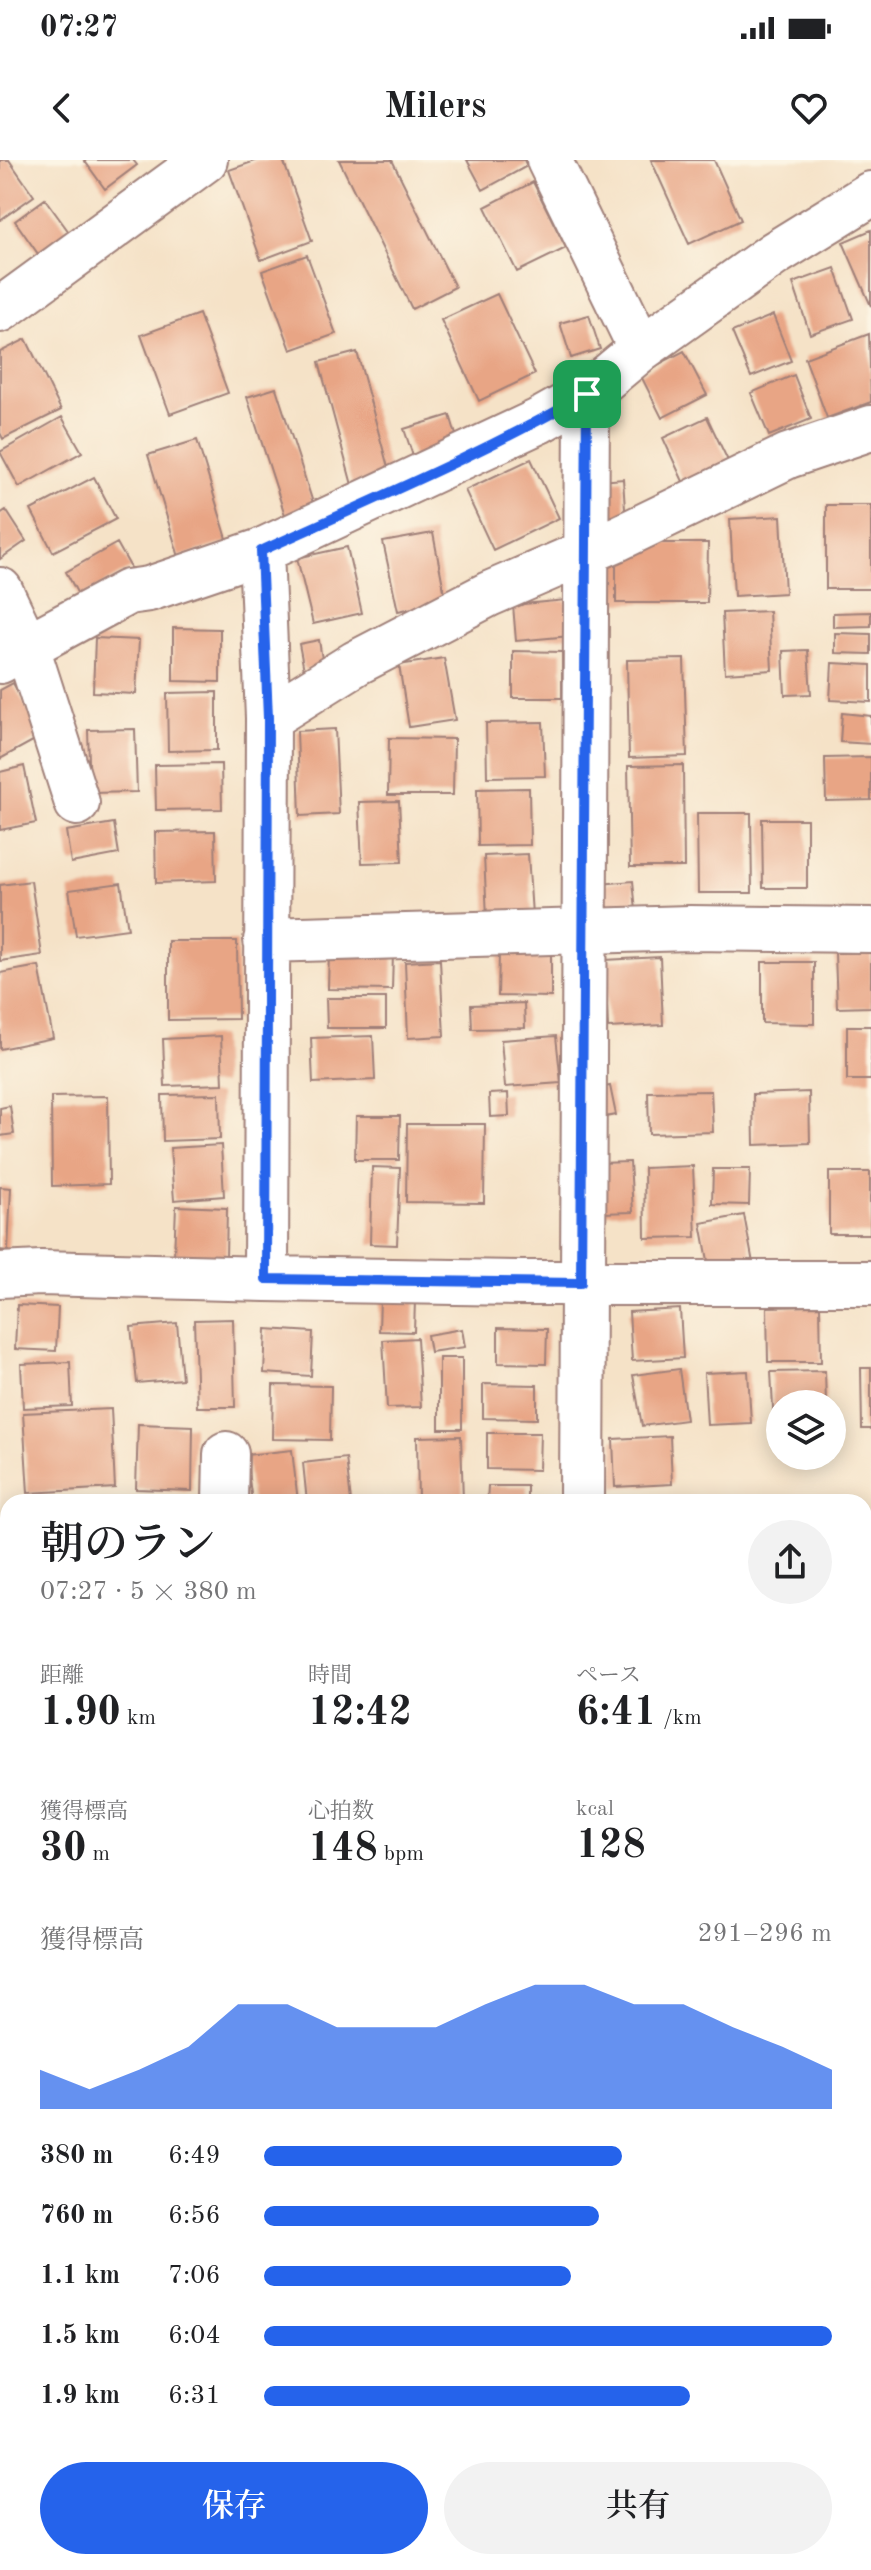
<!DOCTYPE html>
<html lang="ja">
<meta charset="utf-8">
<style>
body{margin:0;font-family:"Old Standard TT","Noto Serif JP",serif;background:#f2f2f2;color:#202124;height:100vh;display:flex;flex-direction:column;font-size:30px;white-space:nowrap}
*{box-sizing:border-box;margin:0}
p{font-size:26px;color:#757577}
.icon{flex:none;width:44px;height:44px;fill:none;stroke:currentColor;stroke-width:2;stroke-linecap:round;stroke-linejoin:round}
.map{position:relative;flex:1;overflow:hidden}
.drawer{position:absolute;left:0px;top:1334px;width:872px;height:1076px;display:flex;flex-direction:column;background:#fff;border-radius:24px 24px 0 0;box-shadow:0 4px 20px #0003}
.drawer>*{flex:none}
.controls{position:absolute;left:766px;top:1230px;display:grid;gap:16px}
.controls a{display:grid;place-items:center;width:80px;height:80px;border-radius:50%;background:#fff;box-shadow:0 4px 20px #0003;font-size:40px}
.pin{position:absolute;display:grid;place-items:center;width:68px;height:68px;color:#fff;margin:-34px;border-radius:16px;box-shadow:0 4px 12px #0006}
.round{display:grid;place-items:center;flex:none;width:84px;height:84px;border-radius:42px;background:#f2f2f2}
.headline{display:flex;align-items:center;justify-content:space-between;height:136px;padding:0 40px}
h1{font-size:44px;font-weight:600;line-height:60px}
.metrics{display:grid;grid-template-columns:repeat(3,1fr);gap:12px;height:136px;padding:8px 40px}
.metrics div{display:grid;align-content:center}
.metrics b{font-size:40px;font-weight:600}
.metrics small{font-size:22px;font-weight:400}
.metrics p{font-size:22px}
.chart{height:224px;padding:16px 40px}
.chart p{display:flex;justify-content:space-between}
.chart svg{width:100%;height:144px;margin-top:8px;fill:#2563eb;opacity:.7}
.primary-button{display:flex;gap:16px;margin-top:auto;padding:16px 40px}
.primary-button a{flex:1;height:92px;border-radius:48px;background:#2563eb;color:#fff;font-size:32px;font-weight:600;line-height:92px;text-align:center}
.primary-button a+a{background:#f2f2f2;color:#202124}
ul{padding:0 40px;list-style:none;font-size:26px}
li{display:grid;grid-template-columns:128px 96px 1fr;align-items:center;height:60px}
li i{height:20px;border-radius:10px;background:#2563eb}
.status{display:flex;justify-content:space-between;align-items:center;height:56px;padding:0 40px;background:#fff;direction:ltr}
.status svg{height:22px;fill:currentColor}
header{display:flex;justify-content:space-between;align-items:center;height:104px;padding:0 40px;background:#fff;font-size:36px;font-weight:600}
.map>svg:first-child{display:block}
.building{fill:#e8a585}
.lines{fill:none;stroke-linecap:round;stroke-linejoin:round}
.minor-casing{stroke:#a08079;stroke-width:48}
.minor{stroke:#fff;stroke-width:44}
.route-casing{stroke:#fff;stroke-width:16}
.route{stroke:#2563eb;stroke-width:10}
</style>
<div class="status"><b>07:27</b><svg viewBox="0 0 49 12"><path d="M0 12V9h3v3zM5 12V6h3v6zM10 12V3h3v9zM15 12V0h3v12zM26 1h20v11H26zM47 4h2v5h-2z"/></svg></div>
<header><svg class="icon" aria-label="back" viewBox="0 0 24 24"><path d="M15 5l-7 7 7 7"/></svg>Milers<svg class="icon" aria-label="heart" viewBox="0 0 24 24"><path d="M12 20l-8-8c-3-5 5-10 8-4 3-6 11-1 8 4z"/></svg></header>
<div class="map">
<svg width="871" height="2410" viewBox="0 0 871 2410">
<rect width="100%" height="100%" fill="#fcf5e5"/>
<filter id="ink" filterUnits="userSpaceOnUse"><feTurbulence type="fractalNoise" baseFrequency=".0125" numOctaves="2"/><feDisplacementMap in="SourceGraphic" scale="16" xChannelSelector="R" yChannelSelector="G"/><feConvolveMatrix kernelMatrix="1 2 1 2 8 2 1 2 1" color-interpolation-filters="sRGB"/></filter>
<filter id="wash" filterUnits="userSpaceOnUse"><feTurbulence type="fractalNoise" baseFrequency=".006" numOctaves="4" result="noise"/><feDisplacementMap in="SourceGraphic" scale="32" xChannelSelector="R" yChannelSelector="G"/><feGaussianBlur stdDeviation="1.8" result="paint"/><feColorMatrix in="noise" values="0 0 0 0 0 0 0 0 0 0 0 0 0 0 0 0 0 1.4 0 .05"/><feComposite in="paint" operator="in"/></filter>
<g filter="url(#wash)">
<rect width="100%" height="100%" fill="#f5e2c7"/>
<g id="blocks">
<!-- building -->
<path class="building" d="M 0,0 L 9,0 L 34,36 L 0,60 Z
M 84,0 L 133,0 L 137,5 L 105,29 Z
M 258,0 L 283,0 L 312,81 L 261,100 L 229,10 Z
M 339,0 L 392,0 L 455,127 L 412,149 Z
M 467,0 L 524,0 L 527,6 L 483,30 Z
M 651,0 L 714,0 L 741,60 L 689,84 Z
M 533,22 L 566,88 L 517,112 L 485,47 Z
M 45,39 L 74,79 L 43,101 L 15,61 Z
M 871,70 L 871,146 L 843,82 Z
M 307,95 L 336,174 L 291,190 L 262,111 Z
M 835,108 L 853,159 L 810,174 L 793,123 Z
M 497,134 L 535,214 L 479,241 L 441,160 Z
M 199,154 L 228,233 L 170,254 L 141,175 Z
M 589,155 L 600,189 L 571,198 L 560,163 Z
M 773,155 L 791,201 L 751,217 L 732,172 Z
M 869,174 L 871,242 L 827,258 L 805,198 Z
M 26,179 L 61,250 L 3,279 L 0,273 L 0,192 Z
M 684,191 L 707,235 L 662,258 L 640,214 Z
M 357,192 L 390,315 L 352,325 L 319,202 Z
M 794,215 L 811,259 L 769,276 L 751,233 Z
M 276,228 L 315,349 L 286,358 L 247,237 Z
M 450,255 L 459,285 L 414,299 L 404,269 Z
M 62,257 L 82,292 L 19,327 L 0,292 Z
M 707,257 L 731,307 L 686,328 L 663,278 Z
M 197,280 L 228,382 L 179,397 L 148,295 Z
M 531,299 L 559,358 L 493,390 L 465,330 Z
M 94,317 L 116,359 L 53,392 L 31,350 Z
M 623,319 L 626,364 L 594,366 L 590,322 Z
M 826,345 L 871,345 L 871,429 L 826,429 Z
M 6,350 L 26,381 L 0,399 L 0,354 Z
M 781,356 L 785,433 L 734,436 L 730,359 Z
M 433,373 L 446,441 L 398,451 L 383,382 Z
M 117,383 L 131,408 L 80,438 L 66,412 Z
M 616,383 L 708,383 L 707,443 L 616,443 Z
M 347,387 L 362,453 L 313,464 L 297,398 Z
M 566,440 L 570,476 L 516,481 L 513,445 Z
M 769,451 L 772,510 L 725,513 L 722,453 Z
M 871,452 L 871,466 L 833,467 L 833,453 Z
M 173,468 L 220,469 L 220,522 L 173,521 Z
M 835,473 L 871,474 L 871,494 L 835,493 Z
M 95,478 L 139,480 L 136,534 L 93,532 Z
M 319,480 L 323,506 L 304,510 L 299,484 Z
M 808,490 L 811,534 L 785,535 L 783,491 Z
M 513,491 L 562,492 L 562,538 L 513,538 Z
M 444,498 L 455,560 L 409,567 L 399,505 Z
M 684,499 L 687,596 L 629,598 L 627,500 Z
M 832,503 L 871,505 L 871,542 L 830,540 Z
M 13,523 L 42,576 L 0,599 L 0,530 Z
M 217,532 L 217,590 L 168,591 L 167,533 Z
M 842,553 L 871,556 L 871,584 L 840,582 Z
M 543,562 L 545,616 L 487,617 L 486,563 Z
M 135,569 L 137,632 L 90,633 L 88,570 Z
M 335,569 L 339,654 L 300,656 L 297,571 Z
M 389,578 L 454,579 L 453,635 L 388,635 Z
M 871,597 L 871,640 L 826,641 L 825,598 Z
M 221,604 L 222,649 L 156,650 L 155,605 Z
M 683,605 L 684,707 L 630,707 L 628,606 Z
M 24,606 L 36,663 L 0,670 L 0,612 Z
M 529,628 L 530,685 L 478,686 L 477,629 Z
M 399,641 L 402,702 L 362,703 L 359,642 Z
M 697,653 L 751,653 L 752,733 L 698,733 Z
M 762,659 L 807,659 L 807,728 L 763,728 Z
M 114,663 L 119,694 L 71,703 L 66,671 Z
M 215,671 L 216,721 L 156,723 L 155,672 Z
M 528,694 L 532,755 L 487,757 L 484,696 Z
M 31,721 L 42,795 L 0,801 L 0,725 Z
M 633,721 L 637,760 L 604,763 L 600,724 Z
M 121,723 L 128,769 L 76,776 L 69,730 Z
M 168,781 L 237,781 L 238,859 L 168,860 Z
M 329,791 L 393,793 L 392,830 L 328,829 Z
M 871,792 L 871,847 L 837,848 L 835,793 Z
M 499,793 L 551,793 L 551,837 L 498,836 Z
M 660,797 L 663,865 L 608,868 L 605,800 Z
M 440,800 L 444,876 L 408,878 L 405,802 Z
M 762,802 L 814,802 L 814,864 L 762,863 Z
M 39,806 L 53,878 L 0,889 L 0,813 Z
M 326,838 L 386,838 L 386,868 L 327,868 Z
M 524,843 L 525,868 L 472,869 L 471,845 Z
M 847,866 L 871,866 L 871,920 L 847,920 Z
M 221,876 L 223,924 L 165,926 L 163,879 Z
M 373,876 L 375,920 L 313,923 L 311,878 Z
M 556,876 L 561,923 L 505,927 L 501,880 Z
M 610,926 L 616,955 L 600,958 L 594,929 Z
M 711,931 L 713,972 L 649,974 L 648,932 Z
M 809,932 L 810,983 L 754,985 L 753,934 Z
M 508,933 L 509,956 L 490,957 L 489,934 Z
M 219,934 L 220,979 L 163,981 L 162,935 Z
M 108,936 L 109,1024 L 52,1026 L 51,937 Z
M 10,946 L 14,974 L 0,976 L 0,948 Z
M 356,956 L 400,956 L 399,1000 L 355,1000 Z
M 407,964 L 485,964 L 484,1043 L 406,1042 Z
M 221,985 L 224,1036 L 174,1040 L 170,988 Z
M 630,1002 L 633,1052 L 602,1053 L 600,1003 Z
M 693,1006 L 696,1077 L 645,1078 L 644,1008 Z
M 372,1007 L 400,1008 L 397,1085 L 370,1084 Z
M 713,1009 L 750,1009 L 749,1045 L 712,1044 Z
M 829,1012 L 870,1012 L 870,1074 L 829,1074 Z
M 0,1027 L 11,1028 L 8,1091 L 0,1090 Z
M 176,1046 L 227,1048 L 226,1098 L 174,1097 Z
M 744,1055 L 753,1103 L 710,1111 L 701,1063 Z
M 380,1139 L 415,1140 L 414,1172 L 379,1171 Z
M 17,1145 L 58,1147 L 56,1191 L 15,1189 Z
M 820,1146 L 821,1202 L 768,1202 L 767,1147 Z
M 680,1149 L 683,1198 L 632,1201 L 629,1152 Z
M 233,1159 L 235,1247 L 197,1247 L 194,1160 Z
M 177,1163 L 182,1219 L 137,1223 L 131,1167 Z
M 498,1168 L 547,1169 L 546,1204 L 498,1203 Z
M 266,1169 L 313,1172 L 311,1216 L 264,1213 Z
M 462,1169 L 465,1187 L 430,1192 L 427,1175 Z
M 417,1178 L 421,1247 L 387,1248 L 383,1180 Z
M 439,1198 L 462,1198 L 462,1269 L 439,1269 Z
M 70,1202 L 72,1246 L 23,1248 L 21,1204 Z
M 861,1208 L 871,1208 L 871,1269 L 862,1269 Z
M 679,1209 L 686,1260 L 642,1266 L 633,1215 Z
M 748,1211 L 751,1263 L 707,1265 L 704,1213 Z
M 825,1211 L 826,1244 L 780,1244 L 780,1265 L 774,1265 L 771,1212 Z
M 483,1224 L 537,1225 L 537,1259 L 483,1258 Z
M 273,1225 L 331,1226 L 330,1280 L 272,1279 Z
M 111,1249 L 115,1328 L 28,1333 L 23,1253 Z
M 138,1264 L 193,1266 L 192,1331 L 136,1329 Z
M 487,1273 L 540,1273 L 539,1310 L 487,1309 Z
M 461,1276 L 463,1342 L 418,1342 L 417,1277 Z
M 670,1276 L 672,1324 L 615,1327 L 613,1279 Z
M 292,1290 L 298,1342 L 252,1342 L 246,1295 Z
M 346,1298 L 351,1342 L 307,1342 L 303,1303 Z
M 488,1326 L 527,1326 L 527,1342 L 487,1342 Z
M 864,1484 L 871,1484 L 871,1530 L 864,1530 Z
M 865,1549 L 871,1549 L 871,1612 L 865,1612 Z
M 866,1624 L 871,1624 L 871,1690 L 866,1690 Z
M 871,1709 L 871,1779 L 864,1779 L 864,1710 Z
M 0,1779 L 8,1779 L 8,1842 L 0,1842 Z
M 864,1791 L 871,1791 L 871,1817 L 864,1817 Z
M 864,1826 L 871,1826 L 871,1920 L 864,1920 Z
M 0,1853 L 8,1853 L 8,1919 L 0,1919 Z
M 8,2332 L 8,2385 L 0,2385 L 0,2333 Z
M 217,2402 L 275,2402 L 277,2410 L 218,2410 Z
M 382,2402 L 419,2402 L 421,2410 L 384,2410 Z
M 505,2402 L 557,2402 L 558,2410 L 507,2410 Z
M 653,2402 L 705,2402 L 706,2406 L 685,2410 L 655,2410 Z
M 60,2404 L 61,2410 L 30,2410 L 30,2408 Z"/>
</g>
</g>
<g filter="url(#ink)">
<use href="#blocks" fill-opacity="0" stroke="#a08079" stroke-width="2"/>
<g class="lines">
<defs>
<path id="minor" d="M 549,0 L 641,189
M 0,150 L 205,0
M 0,430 L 27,487 L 77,643
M 0,501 L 128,432 L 149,429 L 261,391 L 539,261 L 587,234 L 641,189 L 774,94 L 871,34
M 268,558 L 356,503 L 489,434 L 619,378 L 788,296 L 871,268
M 266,780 L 690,768 L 871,770
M 0,1115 L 41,1113 L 266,1119 L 268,558 L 261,391
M 266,1119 L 522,1123 L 871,1123
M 225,1342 L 226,1294
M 582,1342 L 587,234
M 0,1566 L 8,1567
M 864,1963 L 871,1962
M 0,1999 L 8,1999
M 372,2402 L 375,2410
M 745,2410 L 768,2402
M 871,2410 L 871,2383"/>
</defs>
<!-- minor casing -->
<use href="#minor" class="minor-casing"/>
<!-- minor -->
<use href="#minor" class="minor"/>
</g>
</g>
<g class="lines" filter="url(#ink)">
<defs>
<path id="route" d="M 587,234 L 581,1123 L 266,1119 L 268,558 L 261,391 C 370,341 482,294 587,234 Z"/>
</defs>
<!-- route casing -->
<use href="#route" class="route-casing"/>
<!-- route -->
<use href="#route" class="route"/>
</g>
</svg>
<div class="controls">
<a><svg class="icon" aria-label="layers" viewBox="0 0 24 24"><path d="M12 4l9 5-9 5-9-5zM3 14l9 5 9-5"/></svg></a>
</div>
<div class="pin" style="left:587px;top:234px;background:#1e9e55"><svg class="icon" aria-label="arrive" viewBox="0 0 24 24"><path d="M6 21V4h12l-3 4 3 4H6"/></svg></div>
<section class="drawer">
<div class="headline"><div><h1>朝のラン</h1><p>07:27 · 5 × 380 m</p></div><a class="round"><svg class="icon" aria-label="share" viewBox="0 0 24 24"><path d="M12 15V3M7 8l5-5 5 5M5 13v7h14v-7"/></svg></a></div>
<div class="metrics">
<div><p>距離</p><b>1.90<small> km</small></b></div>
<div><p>時間</p><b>12:42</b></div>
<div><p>ペース</p><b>6:41<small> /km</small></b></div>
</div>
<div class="metrics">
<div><p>獲得標高</p><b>30<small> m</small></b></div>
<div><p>心拍数</p><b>148<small> bpm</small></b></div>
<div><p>kcal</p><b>128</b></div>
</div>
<div class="chart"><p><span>獲得標高</span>291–296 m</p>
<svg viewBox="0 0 160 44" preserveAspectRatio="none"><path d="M0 44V32L10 38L20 32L30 25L40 12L50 12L60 19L70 19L80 19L90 12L100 6L110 6L120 12L130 12L140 19L150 25L160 32V44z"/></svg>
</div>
<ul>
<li><b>380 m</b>6:49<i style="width:63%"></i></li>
<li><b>760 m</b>6:56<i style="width:59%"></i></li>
<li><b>1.1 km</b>7:06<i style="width:54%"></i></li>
<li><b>1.5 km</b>6:04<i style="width:100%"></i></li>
<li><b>1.9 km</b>6:31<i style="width:75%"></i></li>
</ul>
<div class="primary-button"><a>保存</a><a>共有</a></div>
</section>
</div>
